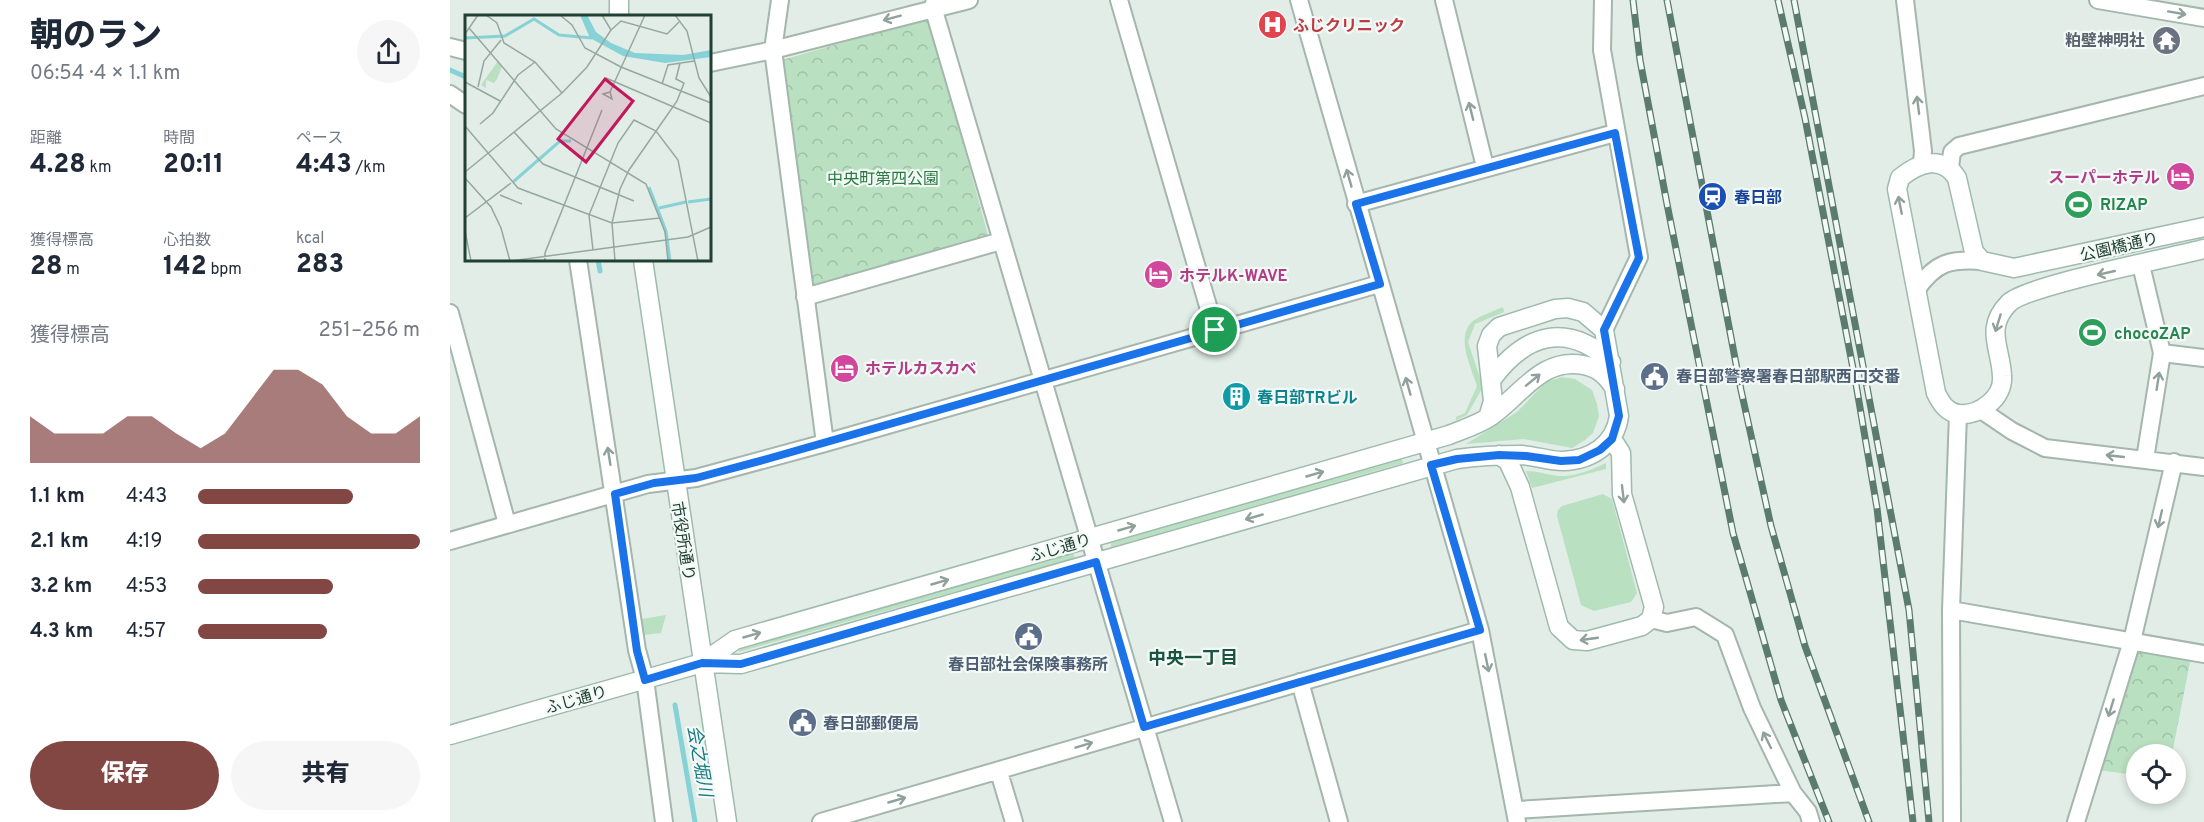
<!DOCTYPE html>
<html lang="ja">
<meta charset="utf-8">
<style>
body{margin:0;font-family:Overpass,"Noto Sans JP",sans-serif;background:#f6f6f7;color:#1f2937;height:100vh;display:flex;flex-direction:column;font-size:22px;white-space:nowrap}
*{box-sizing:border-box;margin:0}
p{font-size:20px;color:#747a83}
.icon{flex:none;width:33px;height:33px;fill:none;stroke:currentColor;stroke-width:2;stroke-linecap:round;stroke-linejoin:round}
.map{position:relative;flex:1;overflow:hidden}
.details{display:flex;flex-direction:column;background:#fff;width:450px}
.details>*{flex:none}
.tools{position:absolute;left:1676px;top:744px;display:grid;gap:12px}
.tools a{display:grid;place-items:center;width:60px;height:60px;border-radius:50%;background:#fff;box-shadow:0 3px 9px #0003;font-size:30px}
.pin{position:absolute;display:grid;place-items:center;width:51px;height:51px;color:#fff;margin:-26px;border:3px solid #fff;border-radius:50%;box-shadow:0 2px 6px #0007}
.round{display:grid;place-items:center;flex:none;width:63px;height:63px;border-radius:32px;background:#f6f6f7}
.summary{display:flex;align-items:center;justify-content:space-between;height:102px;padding:0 30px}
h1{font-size:33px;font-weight:800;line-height:45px}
.metrics{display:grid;grid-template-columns:repeat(3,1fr);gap:9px;height:102px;padding:6px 30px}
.metrics div{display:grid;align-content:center}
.metrics b{font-size:26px;font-weight:800}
.metrics small{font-size:16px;font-weight:400}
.metrics p{font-size:16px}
.chart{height:168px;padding:12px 30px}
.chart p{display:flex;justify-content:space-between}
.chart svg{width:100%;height:108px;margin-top:6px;fill:#824643;opacity:.7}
.primary-button{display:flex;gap:12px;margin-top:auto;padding:12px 30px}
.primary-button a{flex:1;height:69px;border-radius:36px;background:#824643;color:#fff;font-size:24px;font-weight:800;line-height:69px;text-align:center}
.primary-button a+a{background:#f6f6f7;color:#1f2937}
ul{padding:0 30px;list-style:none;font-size:20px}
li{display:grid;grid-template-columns:96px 72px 1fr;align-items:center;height:45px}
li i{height:15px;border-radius:8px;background:#824643}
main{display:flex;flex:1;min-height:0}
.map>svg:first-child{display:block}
.green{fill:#b9e0c0}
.park{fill:url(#park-crowns)}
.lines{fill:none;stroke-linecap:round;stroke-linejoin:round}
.stream{stroke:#86d2d6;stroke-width:5}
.street-casing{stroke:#a4b6ae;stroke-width:20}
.secondary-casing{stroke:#9fbaae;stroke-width:21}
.street{stroke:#fff;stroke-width:16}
.secondary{stroke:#fff;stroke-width:18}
.rail-casing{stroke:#5b7b6f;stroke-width:7}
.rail{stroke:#f3f9f6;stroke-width:4.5;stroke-dasharray:14;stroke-linecap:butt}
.oneway{stroke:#90a09a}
.route-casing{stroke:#fff;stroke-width:12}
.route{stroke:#1a73e8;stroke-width:8}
.labels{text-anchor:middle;stroke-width:4.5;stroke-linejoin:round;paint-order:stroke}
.health-label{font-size:16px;font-weight:bold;fill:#be3a42;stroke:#f3f9f6;text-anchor:start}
.worship-label{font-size:16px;font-weight:bold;fill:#5b616d;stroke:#f3f9f6;text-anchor:end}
.hotel-label{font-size:16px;font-weight:bold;fill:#b23c85;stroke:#f3f9f6;text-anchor:start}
.park-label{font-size:16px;fill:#287a3f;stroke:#f3f9f6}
.transit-label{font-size:16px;font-weight:bold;fill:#164399;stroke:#f3f9f6;text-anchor:start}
.leisure-label{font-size:16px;font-weight:bold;fill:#27864d;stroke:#f3f9f6;text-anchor:start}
.street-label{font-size:16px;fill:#214034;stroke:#f3f9f6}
.service-label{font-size:16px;font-weight:bold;fill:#4e5e75;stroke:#f3f9f6;text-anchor:start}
.culture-label{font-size:16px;font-weight:bold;fill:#0d838f;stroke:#f3f9f6;text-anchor:start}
.neighbourhood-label{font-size:18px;font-weight:bold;fill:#1b5440;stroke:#f3f9f6}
.water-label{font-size:18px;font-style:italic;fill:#167a81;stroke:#f3f9f6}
.inset-river{fill:none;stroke:#86d2d6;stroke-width:3}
.inset-road{fill:none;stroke:#95a89f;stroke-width:1.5}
.view{fill:#c2185b;fill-opacity:0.15;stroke:#c2185b;stroke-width:3}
.inset-edge{fill:none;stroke:#214034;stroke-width:3}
</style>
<main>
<section class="details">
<div class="summary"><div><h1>朝のラン</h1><p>06:54 · 4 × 1.1 km</p></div><a class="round"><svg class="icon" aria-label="share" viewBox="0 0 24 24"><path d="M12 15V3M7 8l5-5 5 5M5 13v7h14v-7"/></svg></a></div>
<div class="metrics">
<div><p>距離</p><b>4.28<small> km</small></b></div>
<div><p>時間</p><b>20:11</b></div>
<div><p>ペース</p><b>4:43<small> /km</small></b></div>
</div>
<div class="metrics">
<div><p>獲得標高</p><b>28<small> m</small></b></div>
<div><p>心拍数</p><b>142<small> bpm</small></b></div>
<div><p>kcal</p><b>283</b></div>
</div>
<div class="chart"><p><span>獲得標高</span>251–256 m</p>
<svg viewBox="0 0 160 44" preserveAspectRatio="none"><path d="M0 44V25L10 32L20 32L30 32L40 25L50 25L60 32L70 38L80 32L90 19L100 6L110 6L120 12L130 25L140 32L150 32L160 25V44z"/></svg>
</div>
<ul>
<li><b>1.1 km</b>4:43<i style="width:70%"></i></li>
<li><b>2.1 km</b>4:19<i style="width:100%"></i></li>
<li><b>3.2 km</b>4:53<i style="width:61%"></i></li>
<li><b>4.3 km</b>4:57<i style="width:58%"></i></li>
</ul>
<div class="primary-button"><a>保存</a><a>共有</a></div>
</section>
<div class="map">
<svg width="1754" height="822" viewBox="0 0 1754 822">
<defs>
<pattern id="park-crowns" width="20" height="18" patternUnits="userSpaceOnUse" patternTransform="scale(1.5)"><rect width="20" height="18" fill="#b9e0c0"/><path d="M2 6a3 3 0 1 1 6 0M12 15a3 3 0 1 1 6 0" fill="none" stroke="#9fc1a6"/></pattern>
</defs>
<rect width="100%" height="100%" fill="#e2ede7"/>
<!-- green -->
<path class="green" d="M 1053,307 L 1054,312 L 1025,324 L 1018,342 L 1033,387 L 1017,415 L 1006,420 L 1006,417 L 1015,413 L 1027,386 C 1021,367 1003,333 1026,319 C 1034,314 1044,311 1053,307 Z
M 1112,377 L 1125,379 L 1142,390 L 1147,404 L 1149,416 L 1143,433 L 1135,440 L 1122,448 L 1074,439 L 1016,444 L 1067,412 L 1096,382 Z
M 951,457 L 953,463 L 661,547 L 661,543 Z
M 1156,463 L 1156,469 L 1082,488 L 1076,471 C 1090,471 1102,477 1115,476 C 1129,475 1143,469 1156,463 Z
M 1153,494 L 1162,499 L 1187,593 L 1181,602 L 1144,611 L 1131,605 L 1107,516 L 1108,510 L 1112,506 Z
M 623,553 L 625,558 L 289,652 L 289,647 Z"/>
<!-- park -->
<path class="park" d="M 479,18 L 539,239 L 359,292 L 332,60 Z
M 216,615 L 211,633 L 193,635 L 192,619 Z
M 1684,645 L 1741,657 L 1722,754 L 1686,754 L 1686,775 L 1648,770 Z"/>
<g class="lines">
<!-- stream -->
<path class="stream" d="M 0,70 L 16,77
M 148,260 L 150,271
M 225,705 L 245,822"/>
<defs>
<path id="street" d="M 330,0 L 323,50 L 375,443
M 485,0 L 483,7 L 723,822
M 669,0 L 765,330
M 849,0 L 1030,630 L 1067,822
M 994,0 L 1035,167
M 1153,0 L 1152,50 L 1189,257 L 1154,330
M 1455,0 L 1473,151 L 1472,163
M 1648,0 L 1754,18
M 0,47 L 16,51
M 260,63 L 323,50 L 519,0
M 0,94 L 16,105
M 1500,167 L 1502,152 L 1509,146 L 1754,86
M 906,204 L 1165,133
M 128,260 L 187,650 L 195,679 L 214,822
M 1691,265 L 1712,353 L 1695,459
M 1467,289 C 1486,262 1500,259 1532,261
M 355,297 L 551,241
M 0,313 L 57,524
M 1712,353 L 1754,358
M 1531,410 L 1562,431 L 1595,448 L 1754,467
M 0,541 L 198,484 L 246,478 L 375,443 L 929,284
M 1501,610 L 1754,654
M 1201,619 L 1217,623 L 1246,617 L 1275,635 L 1302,708 L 1343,793 L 1358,812 L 1361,822
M 850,682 L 889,822
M 549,772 L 564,822
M 1067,810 L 1343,793
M 371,822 L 1030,630
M 1502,822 L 1501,610 L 1508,414
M 1626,822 L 1682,641 L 1724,462"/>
<path id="secondary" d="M 169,0 L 169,16
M 1754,227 L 1564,268 L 1532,261 L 1524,252 L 1507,178 C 1492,154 1468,163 1450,178 L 1447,189 L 1486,393 C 1491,403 1497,413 1509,414 C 1529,416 1554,398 1552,376 C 1551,348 1534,328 1559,303 C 1578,285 1720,258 1754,249
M 193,260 L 277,822
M 1042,379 C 1075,334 1117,321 1161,362
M 1049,455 L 1058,461 L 1070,487 L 1109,627 L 1123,640 L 1137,641 L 1192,626 L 1201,619 L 1204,607 L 1172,494 L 1171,453 L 1162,439
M 252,663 L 285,640 L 999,435 C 1013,429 1028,425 1041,416 C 1071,395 1092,357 1133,365 C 1149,368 1157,376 1165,389
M 0,735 L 252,663 L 291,664 L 1007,459 C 1028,456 1050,455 1072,455 C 1086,456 1099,461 1113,461 C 1141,460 1165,445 1169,416 L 1154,330 L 1133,312 L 1118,308 L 1105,309 L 1049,327 L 1041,335 L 1037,346 L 1043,401 L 1038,418"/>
</defs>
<!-- street casing -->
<use href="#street" class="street-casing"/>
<!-- secondary casing -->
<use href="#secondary" class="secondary-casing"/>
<!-- street -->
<use href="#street" class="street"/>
<!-- secondary -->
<use href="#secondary" class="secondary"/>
<defs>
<path id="rail" d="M 1183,0 L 1190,60 L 1217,204 L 1283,533 L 1331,700 L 1379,822
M 1217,0 L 1291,390 L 1321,526 L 1355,646 L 1419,822
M 1328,0 L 1355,118 L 1406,384 L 1427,508 L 1463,822
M 1344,0 L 1459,610 L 1479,822"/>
</defs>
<!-- rail casing -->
<use href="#rail" class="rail-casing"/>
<!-- rail -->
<use href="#rail" class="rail"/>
</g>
<!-- one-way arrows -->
<defs><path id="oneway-shaft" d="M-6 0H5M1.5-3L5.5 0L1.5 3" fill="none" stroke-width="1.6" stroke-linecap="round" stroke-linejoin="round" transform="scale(1.5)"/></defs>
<g class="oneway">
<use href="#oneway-shaft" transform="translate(1727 13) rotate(10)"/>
<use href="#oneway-shaft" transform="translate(442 18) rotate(165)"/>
<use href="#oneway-shaft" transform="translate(1468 105) rotate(-97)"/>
<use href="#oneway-shaft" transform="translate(1021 111) rotate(-104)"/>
<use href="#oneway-shaft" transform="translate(899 178) rotate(-106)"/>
<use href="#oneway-shaft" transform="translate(1450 205) rotate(-101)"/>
<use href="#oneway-shaft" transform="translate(1656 273) rotate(167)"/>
<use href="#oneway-shaft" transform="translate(1548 323) rotate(107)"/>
<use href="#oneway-shaft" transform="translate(1083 380) rotate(-39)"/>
<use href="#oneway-shaft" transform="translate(1708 381) rotate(-81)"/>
<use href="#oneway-shaft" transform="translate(958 386) rotate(-106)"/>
<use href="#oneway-shaft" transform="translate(159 456) rotate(-99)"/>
<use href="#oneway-shaft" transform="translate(1665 456) rotate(-174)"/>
<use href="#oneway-shaft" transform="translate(865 474) rotate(-16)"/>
<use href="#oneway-shaft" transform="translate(1173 494) rotate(83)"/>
<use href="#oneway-shaft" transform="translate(804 517) rotate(164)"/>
<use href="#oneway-shaft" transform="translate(1710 519) rotate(103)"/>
<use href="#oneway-shaft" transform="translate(677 528) rotate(-16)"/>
<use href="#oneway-shaft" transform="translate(490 582) rotate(-16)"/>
<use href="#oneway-shaft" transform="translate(302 635) rotate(-16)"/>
<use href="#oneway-shaft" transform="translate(1139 639) rotate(172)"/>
<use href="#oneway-shaft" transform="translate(1037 663) rotate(78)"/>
<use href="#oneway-shaft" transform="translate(1661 708) rotate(107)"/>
<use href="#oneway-shaft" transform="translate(1317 740) rotate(-116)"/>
<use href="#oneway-shaft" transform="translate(634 745) rotate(-17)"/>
<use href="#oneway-shaft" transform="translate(447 800) rotate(-16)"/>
</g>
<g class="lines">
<defs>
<path id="route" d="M 1165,133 L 1189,258 L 1154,330 L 1169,416 L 1162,439 L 1150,450 L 1129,460 L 1111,461 L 1076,456 L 1049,455 L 1007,459 L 981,465 L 1030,630 L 694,727 L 646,562 L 291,664 L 252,663 L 195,680 L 187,651 L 165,494 L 204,483 L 246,478 L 317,459 L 930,284 L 906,204 Z"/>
</defs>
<!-- route casing -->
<use href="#route" class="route-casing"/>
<!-- route -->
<use href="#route" class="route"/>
</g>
<!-- icons -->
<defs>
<symbol id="hospital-disc" viewBox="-11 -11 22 22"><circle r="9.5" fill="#e0444e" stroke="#f3f9f6"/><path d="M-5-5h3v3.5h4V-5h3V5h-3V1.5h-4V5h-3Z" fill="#fff"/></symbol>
<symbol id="temple-disc" viewBox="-11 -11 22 22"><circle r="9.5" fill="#6b7280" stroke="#f3f9f6"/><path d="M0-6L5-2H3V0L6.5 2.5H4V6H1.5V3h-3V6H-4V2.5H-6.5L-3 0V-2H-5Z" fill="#fff"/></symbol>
<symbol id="hotel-disc" viewBox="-11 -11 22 22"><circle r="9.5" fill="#d1479c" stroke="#f3f9f6"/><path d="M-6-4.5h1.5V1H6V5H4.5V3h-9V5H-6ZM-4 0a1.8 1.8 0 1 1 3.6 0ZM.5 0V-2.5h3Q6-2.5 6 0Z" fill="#fff"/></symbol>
<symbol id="station-disc" viewBox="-11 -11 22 22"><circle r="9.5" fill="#1a4fb4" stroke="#f3f9f6"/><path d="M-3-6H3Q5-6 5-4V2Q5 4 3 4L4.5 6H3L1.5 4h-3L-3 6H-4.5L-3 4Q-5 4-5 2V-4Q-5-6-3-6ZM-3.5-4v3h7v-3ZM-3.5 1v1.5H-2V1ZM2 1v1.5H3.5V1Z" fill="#fff"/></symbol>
<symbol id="stadium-disc" viewBox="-11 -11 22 22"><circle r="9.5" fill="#2e9e5b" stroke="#f3f9f6"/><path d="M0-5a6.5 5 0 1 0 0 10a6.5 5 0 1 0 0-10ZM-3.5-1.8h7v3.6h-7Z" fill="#fff"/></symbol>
<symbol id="civic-disc" viewBox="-11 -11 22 22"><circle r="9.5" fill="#5c6f8a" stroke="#f3f9f6"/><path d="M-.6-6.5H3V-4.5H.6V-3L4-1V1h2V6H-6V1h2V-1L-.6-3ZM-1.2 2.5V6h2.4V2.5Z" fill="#fff"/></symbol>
<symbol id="building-disc" viewBox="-11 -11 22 22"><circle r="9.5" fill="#0f9aa8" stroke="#f3f9f6"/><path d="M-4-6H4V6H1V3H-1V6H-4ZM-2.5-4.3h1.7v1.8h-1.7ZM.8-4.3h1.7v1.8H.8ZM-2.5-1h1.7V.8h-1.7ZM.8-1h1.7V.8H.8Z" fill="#fff"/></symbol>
</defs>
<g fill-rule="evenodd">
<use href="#hospital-disc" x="806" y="8" width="33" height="33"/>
<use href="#temple-disc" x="1700" y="24" width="33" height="33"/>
<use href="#hotel-disc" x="1714" y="160" width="33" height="33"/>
<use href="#station-disc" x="1246" y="180" width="33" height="33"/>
<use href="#stadium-disc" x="1612" y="188" width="33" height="33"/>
<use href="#hotel-disc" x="692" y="258" width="33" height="33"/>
<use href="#stadium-disc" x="1626" y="316" width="33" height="33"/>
<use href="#hotel-disc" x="378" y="352" width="33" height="33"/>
<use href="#civic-disc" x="1188" y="360" width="33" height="33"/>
<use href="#building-disc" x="770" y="380" width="33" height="33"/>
<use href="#civic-disc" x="562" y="620" width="33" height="33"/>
<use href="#civic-disc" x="336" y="706" width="33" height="33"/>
</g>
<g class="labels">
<!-- health labels -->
<g class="health-label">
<text x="843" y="31">ふじクリニック</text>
</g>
<!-- worship labels -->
<g class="worship-label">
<text x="1695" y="46">粕壁神明社</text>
</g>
<!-- hotel labels -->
<g class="hotel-label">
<text x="1710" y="183" text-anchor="end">スーパーホテル</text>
<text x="729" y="281">ホテルK-WAVE</text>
<text x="415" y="374">ホテルカスカベ</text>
</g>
<!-- park labels -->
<g class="park-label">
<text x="433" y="184">中央町第四公園</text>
</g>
<!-- transit labels -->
<g class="transit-label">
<text x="1284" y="203">春日部</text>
</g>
<!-- leisure labels -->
<g class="leisure-label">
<text x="1650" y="210">RIZAP</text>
<text x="1664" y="339">chocoZAP</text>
</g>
<!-- street labels -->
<g class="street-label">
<text transform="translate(1669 246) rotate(-13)" y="6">公園橋通り</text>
<text transform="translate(234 541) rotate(81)" y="6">市役所通り</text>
<text transform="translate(610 547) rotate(-16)" y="6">ふじ通り</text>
<text transform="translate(126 699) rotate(-16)" y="6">ふじ通り</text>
</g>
<!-- service labels -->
<g class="service-label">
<text x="1226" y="382">春日部警察署春日部駅西口交番</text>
<text x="578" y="670" text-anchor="middle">春日部社会保険事務所</text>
<text x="373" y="729">春日部郵便局</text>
</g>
<!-- culture labels -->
<g class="culture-label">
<text x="807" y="403">春日部TRビル</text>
</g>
<!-- neighbourhood labels -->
<g class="neighbourhood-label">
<text x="743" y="664">中央一丁目</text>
</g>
<!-- water labels -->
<g class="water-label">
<text transform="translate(250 761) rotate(80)" y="6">会之堀川</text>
</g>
</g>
<!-- overview -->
<g transform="translate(15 15)">
<rect width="246" height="246" fill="#e2ede7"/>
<path d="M 33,46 L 37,52 L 32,64 L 29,68 L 21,65 L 21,73 L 16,70 Z" fill="#b9e0c0"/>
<path d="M 115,0 L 122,0 L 131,17 L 146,28 L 170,38 L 218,40 L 246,35 L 246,42 L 200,48 L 158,41 L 125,23 Z" fill="#86d2d6"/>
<path class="inset-river" d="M 0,23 L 40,21 L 69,4 L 94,20 L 127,23M 48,167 L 95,126 L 106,126M 184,172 L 201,216 L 205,246M 223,187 L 246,184M 194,193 L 221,187"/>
<path class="inset-road" d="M 21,0 L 32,8 L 39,28 L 70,47 L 97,78M 95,0 L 107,10 L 120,33 L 156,52 L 246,88M 210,0 L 222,16 L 234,63 L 246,82M 4,13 L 91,114 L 181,169 L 200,217 L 203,246M 146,15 L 156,6 L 202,19 L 214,7M 0,19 L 13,0M 141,63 L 246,108M 0,67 L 35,86M 197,69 L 203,50 L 229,46M 13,72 L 19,46 L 36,25M 145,77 L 138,79 L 147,84 L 145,77M 145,77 L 180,0M 15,109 L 28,98 L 53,60 L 70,47M 0,111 L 53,173 L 147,208 L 195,203M 49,117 L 78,149 L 169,186M 0,157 L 97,78 L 122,52 L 146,15 L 137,0M 0,163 L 26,192 L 36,213 L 45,246M 35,180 L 57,189M 0,203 L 46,168M 0,216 L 6,246M 128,235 L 124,200 L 153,128 L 169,105 L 191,116 L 213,145 L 233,246M 46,246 L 223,222 L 246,212M 80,246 L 80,238 L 137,95M 150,246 L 147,208 L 155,174 L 164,155 L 212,86 L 219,68 L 211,64 L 215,48"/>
<path class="view" d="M 140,64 L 168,86 L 121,147 L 93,124 Z"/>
<rect width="246" height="246" class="inset-edge"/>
</g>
</svg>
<div class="tools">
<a><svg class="icon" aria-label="locate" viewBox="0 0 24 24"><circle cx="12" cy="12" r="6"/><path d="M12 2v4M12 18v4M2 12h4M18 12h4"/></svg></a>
</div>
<div class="pin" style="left:765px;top:330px;background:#1e9e55"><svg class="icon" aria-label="arrive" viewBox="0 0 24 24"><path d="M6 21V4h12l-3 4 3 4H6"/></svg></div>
</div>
</main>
